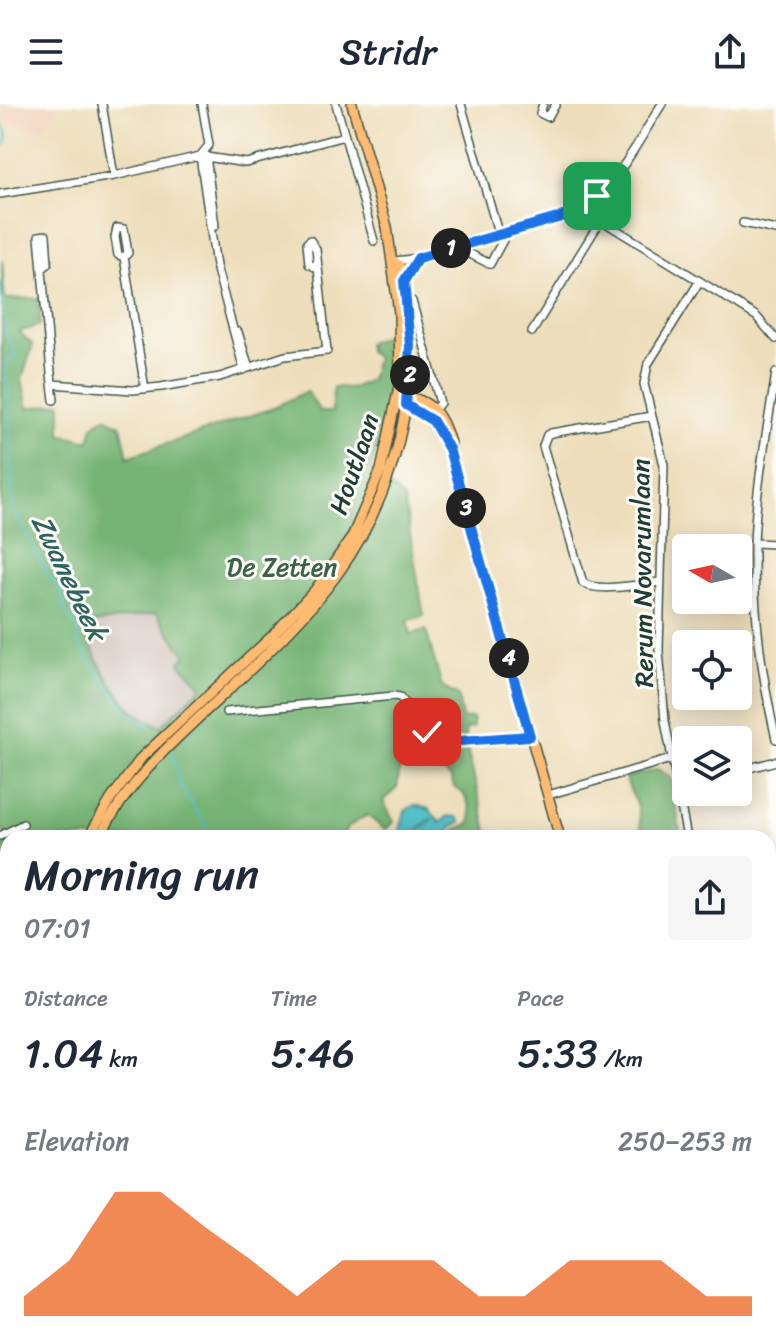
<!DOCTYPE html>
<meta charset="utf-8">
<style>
body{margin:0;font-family:Sriracha,sans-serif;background:#f6f6f7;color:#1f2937;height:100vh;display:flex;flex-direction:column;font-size:30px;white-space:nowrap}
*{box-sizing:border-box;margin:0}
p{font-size:26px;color:#747a83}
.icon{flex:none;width:44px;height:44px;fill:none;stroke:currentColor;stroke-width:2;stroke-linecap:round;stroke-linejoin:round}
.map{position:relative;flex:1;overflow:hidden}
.drawer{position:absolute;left:0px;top:726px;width:776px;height:514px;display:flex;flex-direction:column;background:#fff;border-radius:24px 24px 0 0;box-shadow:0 4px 20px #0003}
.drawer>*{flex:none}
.needle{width:52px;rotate:279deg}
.controls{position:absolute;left:672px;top:430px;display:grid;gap:16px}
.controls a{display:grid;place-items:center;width:80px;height:80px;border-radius:8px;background:#fff;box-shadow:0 4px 20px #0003;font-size:40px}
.pin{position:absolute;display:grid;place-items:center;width:68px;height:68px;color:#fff;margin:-34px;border-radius:16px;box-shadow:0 4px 12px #0006}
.km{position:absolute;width:40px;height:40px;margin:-20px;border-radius:50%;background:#222;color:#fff;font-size:22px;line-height:40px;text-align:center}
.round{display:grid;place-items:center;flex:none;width:84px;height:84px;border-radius:8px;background:#f6f6f7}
.head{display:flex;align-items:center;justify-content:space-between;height:136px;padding:0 24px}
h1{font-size:44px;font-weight:600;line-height:60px}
.figures{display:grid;grid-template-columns:repeat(3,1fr);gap:12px;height:136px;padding:8px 24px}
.figures div{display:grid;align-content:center}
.figures b{font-size:40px;font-weight:600}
.figures small{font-size:22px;font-weight:400}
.figures p{font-size:22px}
.chart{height:224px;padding:16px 24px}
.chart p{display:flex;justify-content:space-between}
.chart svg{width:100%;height:144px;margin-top:8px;fill:#ea580c;opacity:.7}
header{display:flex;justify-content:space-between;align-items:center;height:104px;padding:0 24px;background:#fff;font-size:36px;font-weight:600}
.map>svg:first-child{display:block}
.built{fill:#f2d4be}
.industrial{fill:#cfc0ba}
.green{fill:#93d288;stroke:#59885e;stroke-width:2}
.forest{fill:#76b474;stroke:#4a7854;stroke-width:2;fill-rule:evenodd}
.water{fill:#51bfc8;stroke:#387e7e;stroke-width:2}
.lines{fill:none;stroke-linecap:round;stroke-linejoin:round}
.stream{stroke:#51bfc8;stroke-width:2}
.minor-casing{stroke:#3e5548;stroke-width:10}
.major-casing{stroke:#3e5548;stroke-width:12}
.minor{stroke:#fff;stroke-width:7}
.major{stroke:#ffbb71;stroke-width:9}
.route-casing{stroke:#fff;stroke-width:16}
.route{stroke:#1a73e8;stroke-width:10}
.labels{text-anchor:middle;stroke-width:6;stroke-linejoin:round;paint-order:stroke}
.street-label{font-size:26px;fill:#1f3d34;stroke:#fdfcf7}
.park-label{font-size:26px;fill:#3c6249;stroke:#fdfcf7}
.water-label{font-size:28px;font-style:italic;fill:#2e6460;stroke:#fdfcf7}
</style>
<header><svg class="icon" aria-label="menu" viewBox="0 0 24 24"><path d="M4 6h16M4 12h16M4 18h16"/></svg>Stridr<svg class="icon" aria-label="share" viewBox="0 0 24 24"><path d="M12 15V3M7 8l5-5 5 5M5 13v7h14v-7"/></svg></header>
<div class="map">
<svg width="776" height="1239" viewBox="0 0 776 1239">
<rect width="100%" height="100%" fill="#fdfcf7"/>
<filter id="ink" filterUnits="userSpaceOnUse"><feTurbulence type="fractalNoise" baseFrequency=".0125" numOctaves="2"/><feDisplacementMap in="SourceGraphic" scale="16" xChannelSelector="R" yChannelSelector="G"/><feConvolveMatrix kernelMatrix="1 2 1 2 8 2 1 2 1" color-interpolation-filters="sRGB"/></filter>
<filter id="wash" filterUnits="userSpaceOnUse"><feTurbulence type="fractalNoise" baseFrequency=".006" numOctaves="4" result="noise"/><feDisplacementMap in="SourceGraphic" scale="32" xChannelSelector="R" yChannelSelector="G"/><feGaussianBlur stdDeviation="1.8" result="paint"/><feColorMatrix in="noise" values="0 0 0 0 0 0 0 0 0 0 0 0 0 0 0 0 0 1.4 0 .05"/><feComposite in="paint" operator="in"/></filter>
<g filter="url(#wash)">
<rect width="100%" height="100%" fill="#edddba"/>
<!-- built -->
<path class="built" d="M 0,0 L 63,0 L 41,26 L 6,18 Z"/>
<!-- industrial -->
<path class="industrial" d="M 156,509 L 186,553 L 181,559 L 202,583 L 159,623 L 152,615 L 136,610 L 99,563 L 86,531 L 91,520 Z"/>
<!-- green -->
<path class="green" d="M 0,891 L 8,892 L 8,1085 L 0,1081 Z"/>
<!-- forest -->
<path class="forest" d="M 2,156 L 5,195 L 39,194 L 40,221 L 19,228 L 33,241 L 22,275 L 28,304 L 61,299 L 61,330 L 89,337 L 93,322 L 105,313 L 121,321 L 128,353 L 276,303 L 307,287 L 320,308 L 332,308 L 333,283 L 352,284 L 370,276 L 376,254 L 368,247 L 367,239 L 392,230 C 390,277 385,321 371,366 L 404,395 L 424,512 L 408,516 L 411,530 L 426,526 L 442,583 L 458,592 L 462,615 L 473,614 L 473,624 L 465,625 L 466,641 L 489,734 L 453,734 L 455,726 L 471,719 L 470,703 L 463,689 L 454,683 L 451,674 L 410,637 L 402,647 L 397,684 L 383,697 L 394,718 L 385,726 L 367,711 L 347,724 L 341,734 L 8,734 L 8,892 L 0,891 L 0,735 L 6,731 L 0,721 ZM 156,509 L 186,552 L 180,559 L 202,583 L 160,623 C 151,615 140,613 133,607 C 112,585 98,559 86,531 L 91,520 Z
M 658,665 L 671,674 L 680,727 L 657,734 L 642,734 L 638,704 L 625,674 Z
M 287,1232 L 390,1232 L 380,1239 L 297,1239 Z"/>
<!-- water -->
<path class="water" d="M 414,701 L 429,705 L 440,719 L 448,712 L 457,713 L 461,718 L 452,722 L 446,734 L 410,734 L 432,717 L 431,715 L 405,734 L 398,734 L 405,707 Z
M 776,832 L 776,975 L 768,986 L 768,844 Z"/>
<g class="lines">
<!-- stream -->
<path class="stream" d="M 0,15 C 7,29 12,34 0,46
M 0,178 L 5,229 L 18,251 L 8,255 C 0,272 12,282 8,299 L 13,403 L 49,474 L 61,488 L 64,507 L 77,523 L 79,538 L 86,552 L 125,605 C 134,615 146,616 154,626
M 172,646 L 180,682 L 214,734
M 0,1107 L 8,1113
M 21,1239 L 24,1232
M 333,1239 L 333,1232"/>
</g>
</g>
<g filter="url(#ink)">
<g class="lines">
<defs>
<path id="minor" d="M 102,0 L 114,72
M 336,0 L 374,137
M 543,0 L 540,9 L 548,13 L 556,0
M 201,51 L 209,41 L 202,0
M 200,52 L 216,162 L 244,266
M 206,52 L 215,122
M 0,90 L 114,72 L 200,52 L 246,59 L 344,32
M 586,100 L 601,116 L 756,212 L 776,235
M 743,119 L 776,126
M 456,143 L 490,160 L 503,136 L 497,125 L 461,0
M 124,153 L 118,151 L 115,133 L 117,124 L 124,125 L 128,149 L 124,153 L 145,285
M 393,157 C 416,156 438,148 460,142 C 501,130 566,120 598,91 C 625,66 642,31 662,0
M 43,164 L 48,160 L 46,131 L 39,132 L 52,280 L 132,286 L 161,283 L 220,273 L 285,252 L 327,247 L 316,145 L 310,136 L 307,139 L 309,160 L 317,164
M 412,197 L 440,299 L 434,306
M 238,228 L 249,264
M 532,228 L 601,116
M 776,269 C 767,326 756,383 754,440 C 753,506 761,570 776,635
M 52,280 L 54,296
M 652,312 L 551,329 L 547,331 L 543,342 L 583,479 C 598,489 641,480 660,478
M 754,439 L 776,440
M 226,608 L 394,592 L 400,593 L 431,632 L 446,638 L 530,632
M 738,667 L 776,657
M 548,691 L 671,655
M 0,732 L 23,720
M 687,734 L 665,617 L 659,546 L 664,361 L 644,280 L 648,260 L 699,178
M 768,785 L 776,784
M 768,835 L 776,824
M 768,1013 L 776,1002
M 0,1091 L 8,1096
M 768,1214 L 776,1199
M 275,1232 L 285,1239
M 606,1234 L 613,1239
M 471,1239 L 476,1232
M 754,1239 L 758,1232"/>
<path id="major" d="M 404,177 L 418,154
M 402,292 C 432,296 442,310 450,339
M 401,300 C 432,307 433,323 449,345 L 560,734
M 88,734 L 111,695 L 142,653 L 271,533 L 315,486 L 352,433 L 381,366 L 400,278 L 399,209 L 387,123 L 352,0
M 99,734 C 129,676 174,636 222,592 C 313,508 381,440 404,312 C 413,263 413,209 399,161 L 393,157
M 46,1239 L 48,1232
M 56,1239 L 57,1232
M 398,1239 L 407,1232"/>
</defs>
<!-- minor casing -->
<use href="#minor" class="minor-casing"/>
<!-- major casing -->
<use href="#major" class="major-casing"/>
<!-- minor -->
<use href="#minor" class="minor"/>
<!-- major -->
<use href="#major" class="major"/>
</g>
</g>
<g class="lines" filter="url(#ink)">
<defs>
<path id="route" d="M 427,628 L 446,638 L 530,632 L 449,345 L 433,317 L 406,301 L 410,241 L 404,177 L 418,154 L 561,113 L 597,92"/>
</defs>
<!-- route casing -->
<use href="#route" class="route-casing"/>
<!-- route -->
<use href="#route" class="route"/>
</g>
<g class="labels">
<!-- street labels -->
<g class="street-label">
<text transform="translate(354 360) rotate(-71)" y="9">Houtlaan</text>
<text transform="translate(642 469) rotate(-91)" y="9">Rerum Novarumlaan</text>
</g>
<!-- park labels -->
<g class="park-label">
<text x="282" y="472">De Zetten</text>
</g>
<!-- water labels -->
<g class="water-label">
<text transform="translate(70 473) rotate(64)" y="10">Zwanebeek</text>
</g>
</g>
</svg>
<div class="controls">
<a><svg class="needle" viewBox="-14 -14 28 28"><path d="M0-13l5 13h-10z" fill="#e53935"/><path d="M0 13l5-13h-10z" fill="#747a83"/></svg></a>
<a><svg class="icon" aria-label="locate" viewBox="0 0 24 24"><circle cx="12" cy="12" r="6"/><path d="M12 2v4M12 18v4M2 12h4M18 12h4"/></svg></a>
<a><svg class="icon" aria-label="layers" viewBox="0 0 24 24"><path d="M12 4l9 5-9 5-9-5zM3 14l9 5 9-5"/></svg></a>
</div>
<div class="pin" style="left:597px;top:92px;background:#1e9e55"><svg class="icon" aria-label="arrive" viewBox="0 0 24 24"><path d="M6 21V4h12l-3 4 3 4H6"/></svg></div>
<div class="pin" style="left:427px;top:628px;background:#d93025"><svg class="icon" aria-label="check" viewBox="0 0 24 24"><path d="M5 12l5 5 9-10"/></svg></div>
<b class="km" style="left:451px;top:144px">1</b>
<b class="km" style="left:410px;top:271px">2</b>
<b class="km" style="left:466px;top:404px">3</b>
<b class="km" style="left:509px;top:554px">4</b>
<section class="drawer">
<div class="head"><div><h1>Morning run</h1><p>07:01</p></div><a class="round"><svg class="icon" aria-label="share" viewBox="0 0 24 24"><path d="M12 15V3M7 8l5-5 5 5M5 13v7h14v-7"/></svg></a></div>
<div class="figures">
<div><p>Distance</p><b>1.04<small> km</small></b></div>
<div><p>Time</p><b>5:46</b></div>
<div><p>Pace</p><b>5:33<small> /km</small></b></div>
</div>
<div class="chart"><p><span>Elevation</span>250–253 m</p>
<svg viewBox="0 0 160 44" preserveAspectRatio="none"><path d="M0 44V38L10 27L20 6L30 6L40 17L50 27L60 38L70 27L80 27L90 27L100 38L110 38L120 27L130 27L140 27L150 38L160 38V44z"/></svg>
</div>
</section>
</div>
